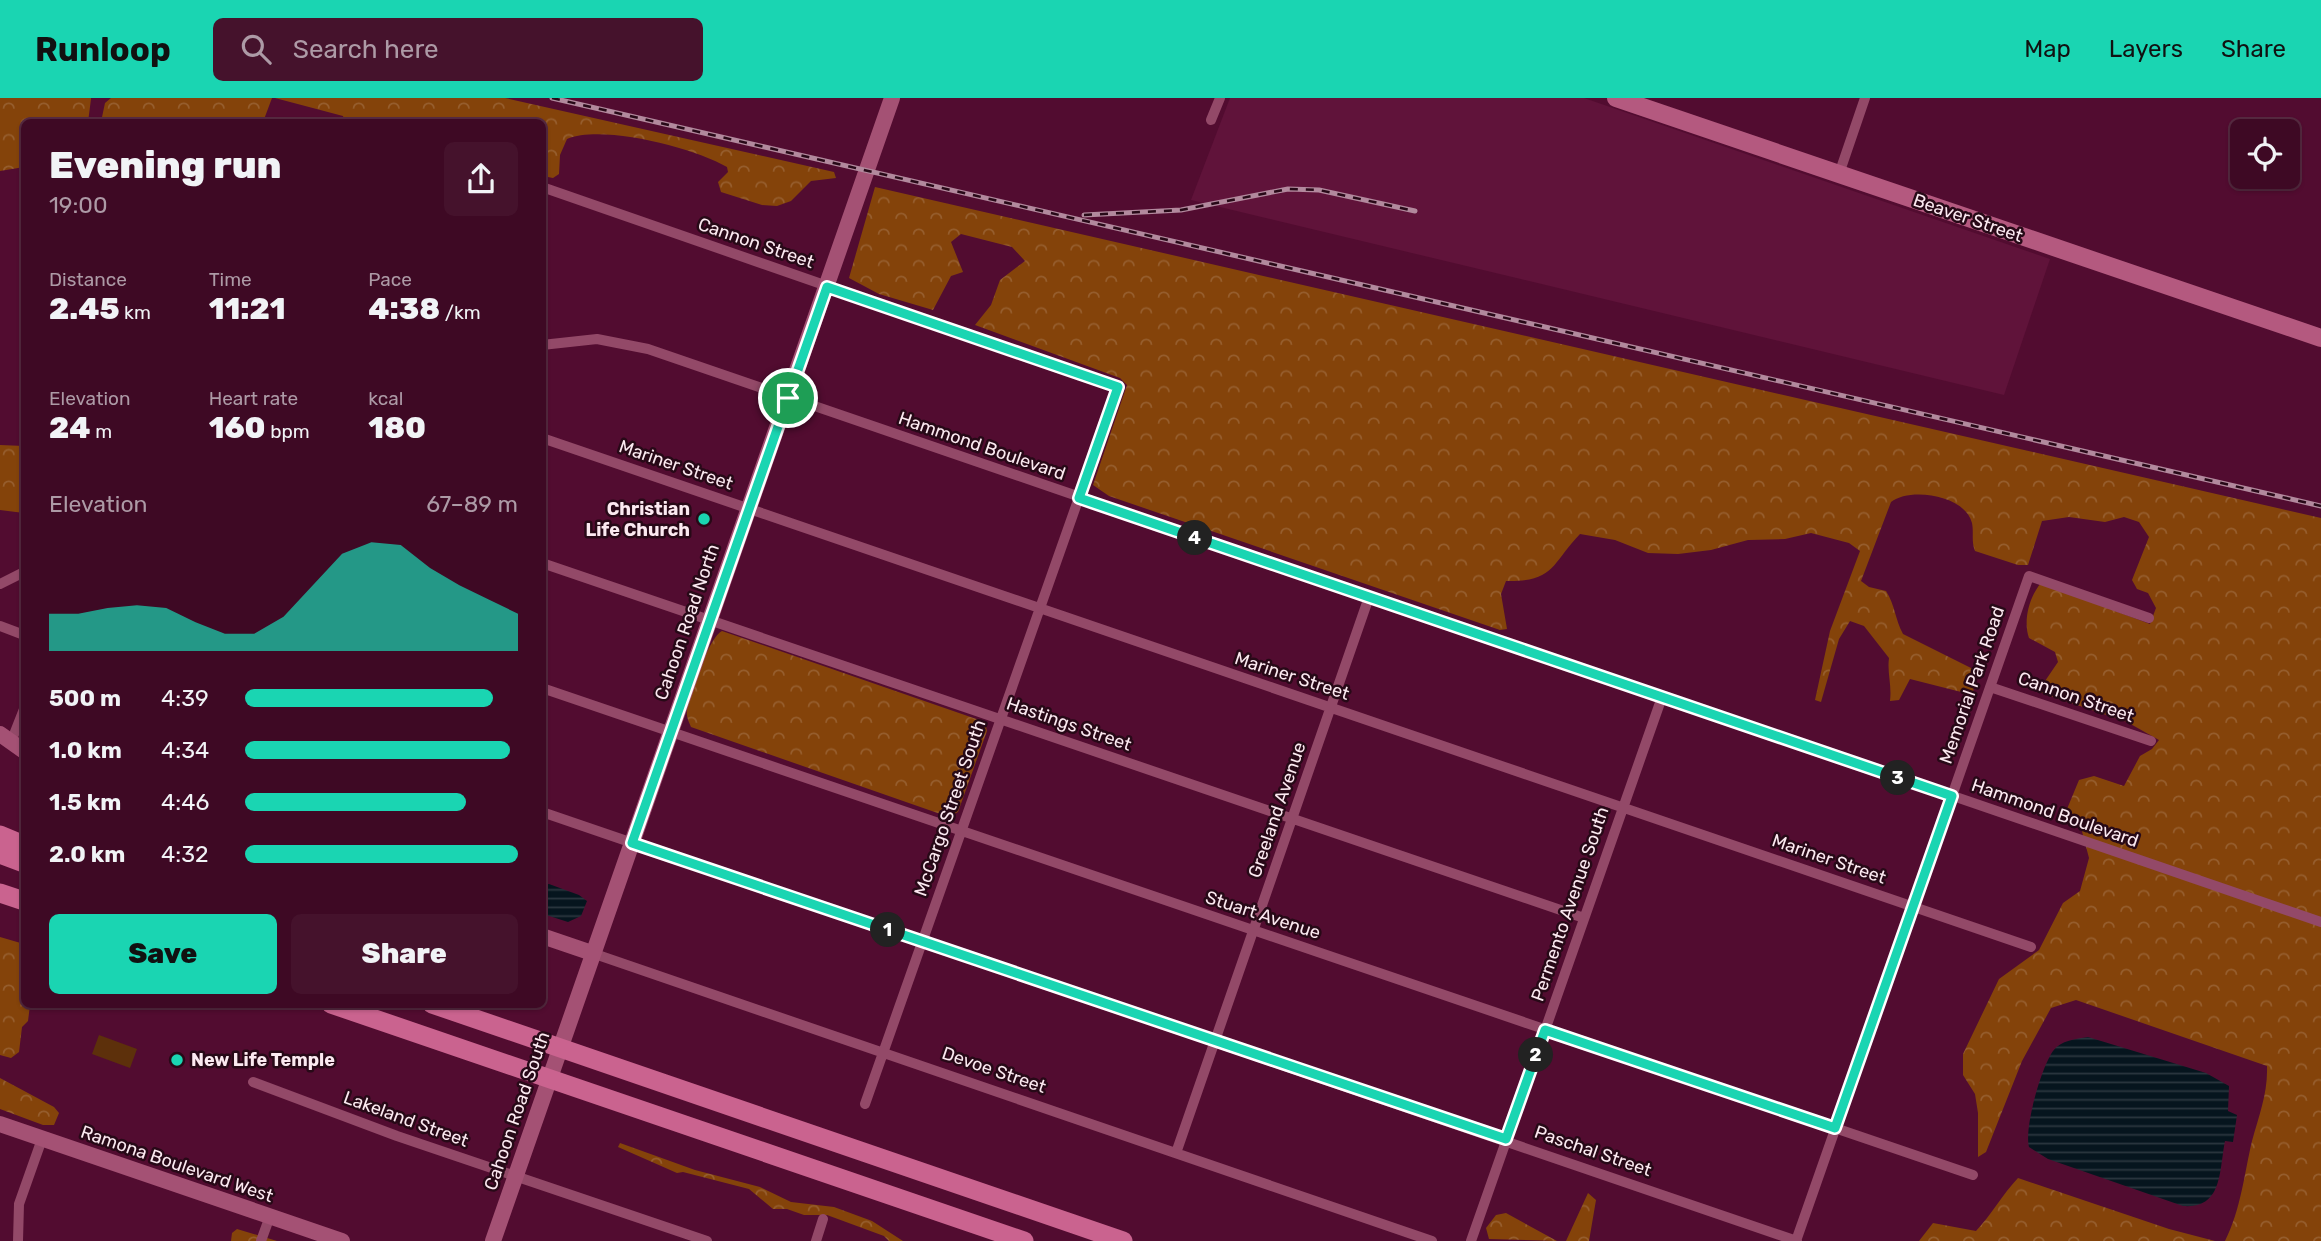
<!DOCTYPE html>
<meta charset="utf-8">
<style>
body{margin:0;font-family:Rubik,sans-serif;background:#45122c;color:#f1f3f6;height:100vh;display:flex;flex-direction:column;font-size:26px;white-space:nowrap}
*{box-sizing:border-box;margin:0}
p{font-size:23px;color:#ad9aa6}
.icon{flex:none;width:38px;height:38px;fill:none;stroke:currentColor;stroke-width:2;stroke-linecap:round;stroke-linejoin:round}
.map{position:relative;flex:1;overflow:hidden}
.side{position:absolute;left:21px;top:21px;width:525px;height:889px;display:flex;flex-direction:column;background:#3e0924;border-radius:10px;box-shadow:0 2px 5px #0004,0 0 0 2px #572a41}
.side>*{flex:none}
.tools{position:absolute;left:2230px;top:21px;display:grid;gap:14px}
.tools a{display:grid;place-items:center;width:70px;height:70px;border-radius:10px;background:#3e0924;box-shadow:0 2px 5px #0004,0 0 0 2px #572a41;font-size:35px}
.pin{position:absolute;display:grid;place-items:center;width:60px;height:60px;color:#fff;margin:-30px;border:4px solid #fff;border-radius:50%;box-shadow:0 2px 7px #0007}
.km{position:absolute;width:35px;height:35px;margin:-18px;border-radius:50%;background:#222;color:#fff;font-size:19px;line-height:35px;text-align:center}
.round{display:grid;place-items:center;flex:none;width:74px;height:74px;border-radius:10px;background:#45122c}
.head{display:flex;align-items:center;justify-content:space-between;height:119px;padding:0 28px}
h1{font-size:38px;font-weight:800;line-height:52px}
.stats{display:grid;grid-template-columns:repeat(3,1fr);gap:10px;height:119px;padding:7px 28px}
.stats div{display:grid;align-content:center}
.stats b{font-size:30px;font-weight:800}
.stats small{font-size:19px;font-weight:400}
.stats p{font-size:19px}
.chart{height:196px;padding:14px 28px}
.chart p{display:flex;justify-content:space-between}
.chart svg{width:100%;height:126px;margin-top:7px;fill:#1ad5b2;opacity:.7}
.action{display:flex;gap:14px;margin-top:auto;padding:14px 28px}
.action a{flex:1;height:80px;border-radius:10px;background:#1ad5b2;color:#111;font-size:28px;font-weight:800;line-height:80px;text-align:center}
.action a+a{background:#45122c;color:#f1f3f6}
ul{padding:0 28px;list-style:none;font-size:23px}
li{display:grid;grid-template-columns:112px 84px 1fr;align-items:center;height:52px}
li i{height:18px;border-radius:9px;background:#1ad5b2}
header{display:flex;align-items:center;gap:42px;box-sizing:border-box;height:98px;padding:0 35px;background:#1ad5b2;color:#111}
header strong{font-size:33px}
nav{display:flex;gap:38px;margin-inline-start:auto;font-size:24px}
.search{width:490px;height:63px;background:#45122c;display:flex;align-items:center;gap:18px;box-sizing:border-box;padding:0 24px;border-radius:10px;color:#ad9aa6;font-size:26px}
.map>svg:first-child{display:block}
.built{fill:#60133a}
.forest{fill:url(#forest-crowns)}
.pitch{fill:#5d300b}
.water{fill:url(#water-rules)}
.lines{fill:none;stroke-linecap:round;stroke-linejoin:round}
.street{stroke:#934968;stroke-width:10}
.secondary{stroke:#a45174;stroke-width:16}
.primary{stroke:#b4597f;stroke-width:18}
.highway{stroke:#ca638f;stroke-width:19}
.rail-casing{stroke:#b2899d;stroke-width:5}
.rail{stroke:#270917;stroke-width:2.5;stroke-dasharray:8;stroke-linecap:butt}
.route-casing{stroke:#fff;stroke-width:14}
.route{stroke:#1ad5b2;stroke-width:9}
.poi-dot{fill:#1ad5b2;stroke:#270917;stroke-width:2.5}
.labels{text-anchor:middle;stroke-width:5;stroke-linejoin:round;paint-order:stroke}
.street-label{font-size:18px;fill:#fbe9f0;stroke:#270917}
.poi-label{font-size:18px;font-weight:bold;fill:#fbe9f0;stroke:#270917;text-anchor:end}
</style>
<header>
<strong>Runloop</strong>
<div class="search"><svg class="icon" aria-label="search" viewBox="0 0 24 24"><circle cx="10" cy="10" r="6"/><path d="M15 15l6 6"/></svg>Search here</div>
<nav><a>Map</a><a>Layers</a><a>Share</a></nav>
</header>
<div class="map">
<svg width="2321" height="1143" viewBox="0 0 2321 1143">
<defs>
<pattern id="forest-crowns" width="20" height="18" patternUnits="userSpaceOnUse" patternTransform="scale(1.75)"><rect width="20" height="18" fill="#84430a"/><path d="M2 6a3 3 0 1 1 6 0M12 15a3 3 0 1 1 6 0" fill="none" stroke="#965e2e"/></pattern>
<pattern id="water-rules" width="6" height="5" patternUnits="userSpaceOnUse" patternTransform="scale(1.75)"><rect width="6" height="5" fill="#06151e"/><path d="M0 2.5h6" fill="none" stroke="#2b373f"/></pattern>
</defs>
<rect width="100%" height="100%" fill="#520c30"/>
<!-- built -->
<path class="built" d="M 1230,0 L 1584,0 L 2050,161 L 2004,297 L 1191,102 Z"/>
<!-- forest -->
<path class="forest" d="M 0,0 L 91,0 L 91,1 L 88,24 L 24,24 L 24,69 L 0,73 Z
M 111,0 L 272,0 L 263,24 L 101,24 L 105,5 Z
M 275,0 L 505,0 L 834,74 L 836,80 L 811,83 L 791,103 L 777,108 L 762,107 L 721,94 L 718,84 L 728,74 L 727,69 C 694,50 603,26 567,41 L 560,57 L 559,76 L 553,80 L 543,78 L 542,24 L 345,24 L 343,18 Z
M 875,89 L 2321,420 L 2321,1143 L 2225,1143 C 2241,1111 2244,1077 2252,1043 C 2259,1017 2268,995 2267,968 L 2076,902 L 2051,910 L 2022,963 L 1986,1054 L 1978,1059 L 1978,1015 L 1975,996 L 1963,977 L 1963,956 L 1999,881 L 2039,852 L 2063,805 L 2080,793 L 2089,760 L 2079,722 L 2067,711 L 2079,682 L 2094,678 L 2124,688 L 2140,658 L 2152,651 L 2159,642 L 2127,624 L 2042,595 L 2032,588 L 2043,586 L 2058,564 L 2055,554 L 2029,540 C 2023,523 2029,499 2041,485 L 2150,526 L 2156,510 L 2148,495 L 2137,491 L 2132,482 L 2149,439 L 2139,424 L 2124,419 L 2105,424 L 2069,419 L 2042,423 L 2028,467 L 2018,467 L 1975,453 C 1971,443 1974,435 1972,425 C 1965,397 1910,389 1891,404 L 1861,483 L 1869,489 L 1886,493 C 1895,507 1895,521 1903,536 L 1975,572 L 1973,597 L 1910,581 L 1899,602 L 1890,603 C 1892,587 1887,575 1889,560 L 1864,528 L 1850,523 L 1839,541 L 1821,604 L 1815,602 L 1830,533 L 1860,453 L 1849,445 L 1811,435 L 1785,441 L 1748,442 L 1711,452 L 1678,456 L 1648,455 L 1615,442 L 1580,436 C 1551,466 1555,484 1506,483 L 1501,496 L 1507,531 L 1500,532 L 1109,398 L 1093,387 L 1127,287 L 1120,280 L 975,227 L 991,207 L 1000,182 L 1025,163 L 1012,149 L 961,136 L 951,144 L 963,174 L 951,178 L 933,212 L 879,196 L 849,180 Z
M 0,347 L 24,348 L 24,415 L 0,412 Z
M 722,533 L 985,624 L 987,633 L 958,714 L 949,719 L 691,629 C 689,624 686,619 687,613 C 689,597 709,539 722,533 Z
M 0,839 L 24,846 L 24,906 L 30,907 L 28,923 L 22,929 L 19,954 L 11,960 L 0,957 Z
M 0,980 L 54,1009 L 59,1015 L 54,1027 L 43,1027 L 0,1011 Z
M 620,1045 L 695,1072 L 760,1089 L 791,1104 L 834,1109 L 872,1123 L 903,1143 L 889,1143 L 884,1138 L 827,1117 L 804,1117 L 787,1111 L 773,1111 L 749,1091 L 683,1074 L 677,1075 L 618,1049 Z
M 2018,1080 L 2169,1131 L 2215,1143 L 1919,1143 L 1933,1125 L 1976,1133 C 1992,1116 2002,1097 2018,1080 Z
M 1588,1095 L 1596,1102 L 1589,1143 L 1566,1143 Z
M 1506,1115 L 1557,1143 L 1489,1141 L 1486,1130 L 1496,1117 Z
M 237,1131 L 277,1143 L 231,1143 L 232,1135 Z"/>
<!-- pitch -->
<path class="pitch" d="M 99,937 L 137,951 L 130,970 L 92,956 Z"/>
<!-- water -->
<path class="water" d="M 549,786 L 579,797 L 587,803 L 581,818 L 568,824 L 543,816 L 543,787 Z
M 2088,939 L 2206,975 L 2229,988 L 2228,1013 L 2237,1017 L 2233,1044 L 2225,1043 C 2219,1073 2223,1111 2183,1108 L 2048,1061 L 2029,1049 C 2024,1030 2041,970 2053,953 C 2061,942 2076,941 2088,939 Z"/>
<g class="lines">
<!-- street -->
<path class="street" d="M 1211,22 L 1220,0
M 1839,76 L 1865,0
M 542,89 L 1118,289 L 865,1006
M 542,247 L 597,241 L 648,251 L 2321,824
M 542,340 L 2031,849
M 542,465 L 1584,820
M 0,486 L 24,474
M 0,528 L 24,537
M 1990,589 L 2151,643
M 542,590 L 1973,1077
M 11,644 L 24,611
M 542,714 L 1797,1143
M 592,855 L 1432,1143
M 253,984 L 397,1038 L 707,1143
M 1176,1055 L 1369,499
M 18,1143 L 19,1106 L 42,1041
M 261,1143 L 270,1118
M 816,1143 L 823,1121
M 1471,1143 L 1662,599
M 1796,1143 L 2029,478 L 2149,520"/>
<!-- secondary -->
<path class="secondary" d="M 0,636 L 24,653
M 542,838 L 592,855
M 0,1026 L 342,1143
M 493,1143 L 892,0"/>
<!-- primary -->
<path class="primary" d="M 1616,0 L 2321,240"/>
<!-- highway -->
<path class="highway" d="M 0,737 L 24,747
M 0,756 L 24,765
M 0,795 L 24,803
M 331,906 L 1024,1143
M 432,906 L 1123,1143"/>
<defs>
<path id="rail" d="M 552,0 L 2321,408
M 1084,117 L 1181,112 L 1288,91 L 1319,92 L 1415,113"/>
</defs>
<!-- rail casing -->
<use href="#rail" class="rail-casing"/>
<!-- rail -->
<use href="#rail" class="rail"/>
</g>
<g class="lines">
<defs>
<path id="route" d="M 827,189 L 1118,289 L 1079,400 L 1952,698 L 1835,1030 L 1545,932 L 1506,1041 L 632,745 Z"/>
</defs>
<!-- route casing -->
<use href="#route" class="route-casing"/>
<!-- route -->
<use href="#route" class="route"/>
</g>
<!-- markers -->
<g class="poi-dot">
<circle cx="704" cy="421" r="7"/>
<circle cx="177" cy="962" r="7"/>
</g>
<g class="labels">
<!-- street labels -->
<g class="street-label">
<text transform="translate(1968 120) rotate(19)" y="6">Beaver Street</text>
<text transform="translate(756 145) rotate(19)" y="6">Cannon Street</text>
<text transform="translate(982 348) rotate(19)" y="6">Hammond Boulevard</text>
<text transform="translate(676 367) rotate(19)" y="6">Mariner Street</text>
<text transform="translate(687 524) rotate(-71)" y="6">Cahoon Road North</text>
<text transform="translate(1292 578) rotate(18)" y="6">Mariner Street</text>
<text transform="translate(1972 587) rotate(-71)" y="6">Memorial Park Road</text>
<text transform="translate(2076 599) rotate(19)" y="6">Cannon Street</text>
<text transform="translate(1069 626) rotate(19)" y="6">Hastings Street</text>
<text transform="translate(950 710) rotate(-71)" y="6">McCargo Street South</text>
<text transform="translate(1277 712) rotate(-71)" y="6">Greeland Avenue</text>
<text transform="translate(2055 715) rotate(19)" y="6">Hammond Boulevard</text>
<text transform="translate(1829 761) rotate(19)" y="6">Mariner Street</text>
<text transform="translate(1570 806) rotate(-71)" y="6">Permento Avenue South</text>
<text transform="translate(1263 817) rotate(18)" y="6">Stuart Avenue</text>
<text transform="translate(994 972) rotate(19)" y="6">Devoe Street</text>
<text transform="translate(517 1013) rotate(-71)" y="6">Cahoon Road South</text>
<text transform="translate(406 1021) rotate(20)" y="6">Lakeland Street</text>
<text transform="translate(1593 1053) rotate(19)" y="6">Paschal Street</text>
<text transform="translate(177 1066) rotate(19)" y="6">Ramona Boulevard West</text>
</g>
<!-- poi labels -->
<g class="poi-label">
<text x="690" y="417">Christian<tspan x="690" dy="21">Life Church</tspan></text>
<text x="191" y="968" text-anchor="start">New Life Temple</text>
</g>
</g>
</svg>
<div class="tools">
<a><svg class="icon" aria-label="locate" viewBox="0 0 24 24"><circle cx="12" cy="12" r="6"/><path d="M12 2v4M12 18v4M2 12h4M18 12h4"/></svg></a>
</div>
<div class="pin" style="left:788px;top:300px;background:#1e9e55"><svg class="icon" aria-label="arrive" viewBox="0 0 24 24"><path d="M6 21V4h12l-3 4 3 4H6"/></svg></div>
<b class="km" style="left:888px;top:832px">1</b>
<b class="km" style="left:1536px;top:957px">2</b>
<b class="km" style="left:1898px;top:680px">3</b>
<b class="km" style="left:1195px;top:440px">4</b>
<section class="side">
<div class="head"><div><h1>Evening run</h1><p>19:00</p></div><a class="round"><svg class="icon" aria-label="share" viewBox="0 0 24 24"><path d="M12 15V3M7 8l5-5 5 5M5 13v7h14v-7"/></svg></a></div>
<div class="stats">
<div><p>Distance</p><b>2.45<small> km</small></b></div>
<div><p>Time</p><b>11:21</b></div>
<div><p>Pace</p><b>4:38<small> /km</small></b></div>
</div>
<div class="stats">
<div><p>Elevation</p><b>24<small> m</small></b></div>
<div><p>Heart rate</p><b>160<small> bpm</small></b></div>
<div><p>kcal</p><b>180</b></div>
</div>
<div class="chart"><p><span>Elevation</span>67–89 m</p>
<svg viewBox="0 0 160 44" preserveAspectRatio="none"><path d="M0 44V31L10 31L20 29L30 28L40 29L50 34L60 38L70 38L80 32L90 21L100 10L110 6L120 7L130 15L140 21L150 26L160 31V44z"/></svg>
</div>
<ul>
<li><b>500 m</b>4:39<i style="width:91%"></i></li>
<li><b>1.0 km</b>4:34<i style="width:97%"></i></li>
<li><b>1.5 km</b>4:46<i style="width:81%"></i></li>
<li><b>2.0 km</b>4:32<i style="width:100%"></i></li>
</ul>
<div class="action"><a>Save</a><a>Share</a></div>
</section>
</div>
